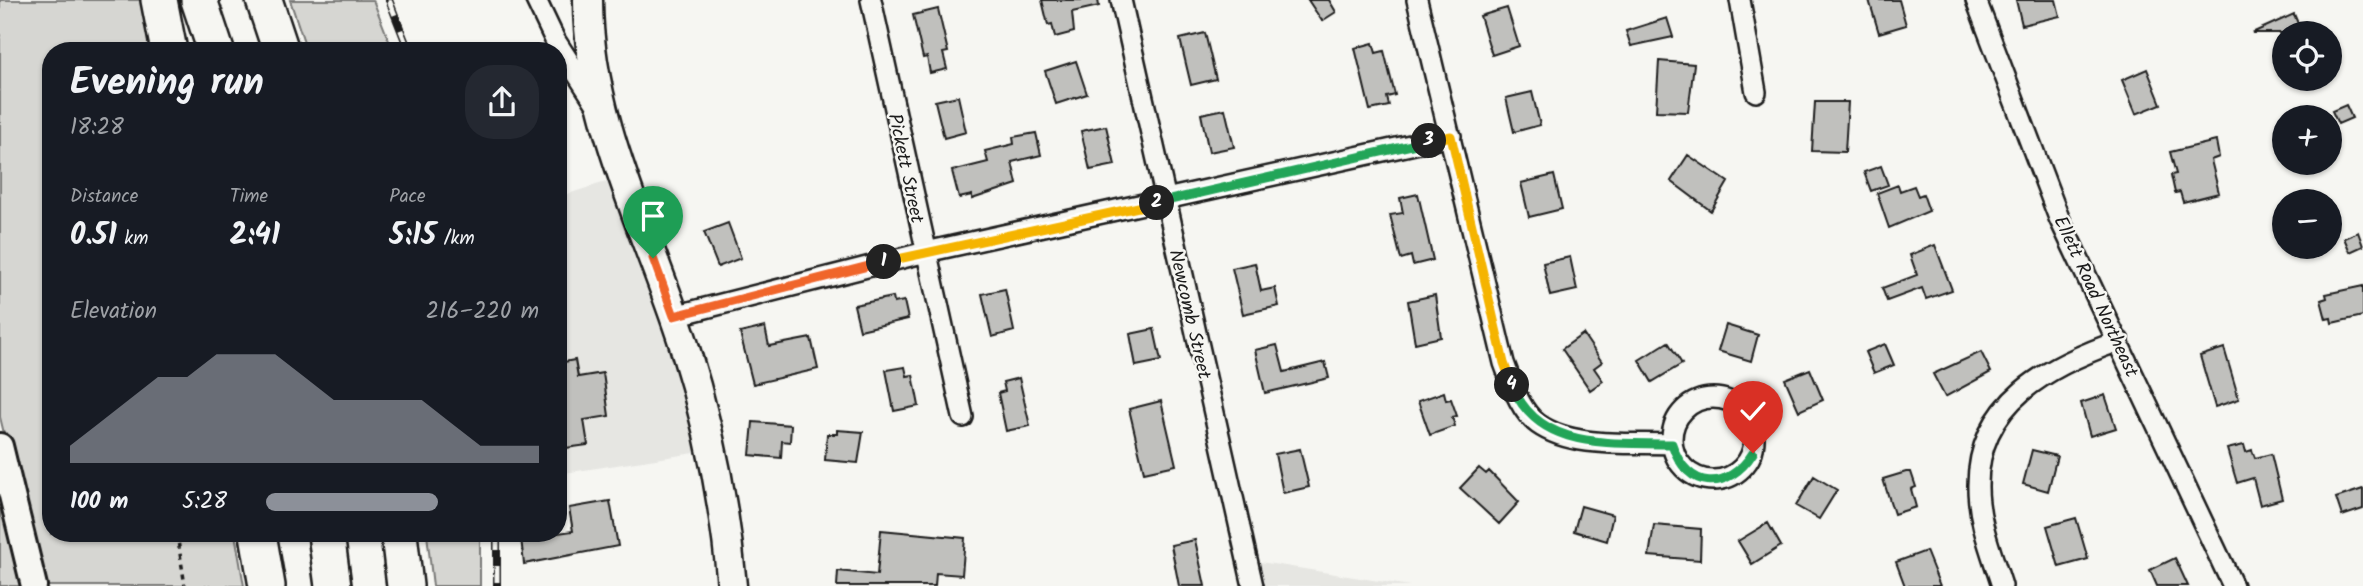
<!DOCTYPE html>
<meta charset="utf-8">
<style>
body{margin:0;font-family:Kalam,sans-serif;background:#242831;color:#f1f3f6;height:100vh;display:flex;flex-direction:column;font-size:26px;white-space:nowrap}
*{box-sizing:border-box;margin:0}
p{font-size:23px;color:#9ea1a6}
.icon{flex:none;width:38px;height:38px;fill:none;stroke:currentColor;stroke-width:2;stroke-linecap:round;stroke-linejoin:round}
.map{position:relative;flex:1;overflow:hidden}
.sheet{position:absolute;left:42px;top:42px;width:525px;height:500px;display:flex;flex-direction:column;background:#171b24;border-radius:28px;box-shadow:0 2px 5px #0004}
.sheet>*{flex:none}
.controls{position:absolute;left:2272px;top:21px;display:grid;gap:14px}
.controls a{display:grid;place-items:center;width:70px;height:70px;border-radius:50%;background:#171b24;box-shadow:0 2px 5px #0004;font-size:35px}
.pin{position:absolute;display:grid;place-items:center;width:60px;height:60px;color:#fff;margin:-72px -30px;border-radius:50% 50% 50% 0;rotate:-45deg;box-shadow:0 0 7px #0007}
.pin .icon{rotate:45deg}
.km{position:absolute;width:35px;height:35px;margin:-18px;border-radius:50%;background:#222;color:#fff;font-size:19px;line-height:35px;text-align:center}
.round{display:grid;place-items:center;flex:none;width:74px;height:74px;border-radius:28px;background:#242831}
.headline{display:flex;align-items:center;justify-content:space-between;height:119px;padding:0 28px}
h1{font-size:38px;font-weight:700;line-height:52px}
.metrics{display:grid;grid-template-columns:repeat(3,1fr);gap:10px;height:119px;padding:7px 28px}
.metrics div{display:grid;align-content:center}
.metrics b{font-size:30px;font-weight:700}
.metrics small{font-size:19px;font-weight:400}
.metrics p{font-size:19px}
.chart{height:196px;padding:14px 28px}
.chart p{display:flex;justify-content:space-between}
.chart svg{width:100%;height:126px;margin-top:7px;fill:#8c9099;opacity:.7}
ul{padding:0 28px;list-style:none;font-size:23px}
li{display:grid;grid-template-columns:112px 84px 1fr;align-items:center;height:52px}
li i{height:18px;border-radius:9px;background:#8c9099}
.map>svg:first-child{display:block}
.built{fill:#e6e6e2}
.green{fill:#d6d6d2;stroke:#797977;stroke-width:2}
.building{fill:#c0c0bd;stroke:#1c1c1c;stroke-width:2}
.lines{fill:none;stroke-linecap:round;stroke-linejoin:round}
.minor-casing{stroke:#1c1c1c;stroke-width:24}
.tertiary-casing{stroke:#1c1c1c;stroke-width:30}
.secondary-casing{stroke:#1c1c1c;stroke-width:33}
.motorway-casing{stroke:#1c1c1c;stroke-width:40}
.path{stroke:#1c1c1c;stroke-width:3.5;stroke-dasharray:5 5;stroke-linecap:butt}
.minor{stroke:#f6f6f2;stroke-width:19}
.tertiary{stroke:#f6f6f2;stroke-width:24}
.secondary{stroke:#f6f6f2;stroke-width:28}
.motorway{stroke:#f6f6f2;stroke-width:35}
.rail-casing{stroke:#1c1c1c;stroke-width:8}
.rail{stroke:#f6f6f2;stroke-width:5;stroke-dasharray:16;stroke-linecap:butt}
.split-1-casing{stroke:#fff;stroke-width:14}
.split-2-casing{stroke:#fff;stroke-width:14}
.split-3-casing{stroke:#fff;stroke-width:14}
.split-4-casing{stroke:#fff;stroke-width:14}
.split-5-casing{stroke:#fff;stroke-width:14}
.split-1{stroke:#f0652b;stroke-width:9}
.split-2{stroke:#f5b400;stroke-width:9}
.split-3{stroke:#22a559;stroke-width:9}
.split-4{stroke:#f5b400;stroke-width:9}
.split-5{stroke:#22a559;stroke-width:9}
.labels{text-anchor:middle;stroke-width:5;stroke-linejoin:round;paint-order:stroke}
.street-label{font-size:19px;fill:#1c1c1c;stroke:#f6f6f2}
</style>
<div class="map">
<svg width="2363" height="586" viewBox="0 0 2363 586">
<rect width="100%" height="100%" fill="#f6f6f2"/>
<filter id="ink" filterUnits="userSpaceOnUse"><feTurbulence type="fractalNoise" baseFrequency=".0143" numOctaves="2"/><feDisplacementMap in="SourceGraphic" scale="14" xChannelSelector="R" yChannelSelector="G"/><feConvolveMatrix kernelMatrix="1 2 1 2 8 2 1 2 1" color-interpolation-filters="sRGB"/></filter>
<g filter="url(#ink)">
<!-- built -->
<path class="built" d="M 612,180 L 659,309 L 701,452 L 558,474 L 558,197 Z
M 1260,562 L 1410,586 L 1265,586 Z"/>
<!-- green -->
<path class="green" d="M 0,0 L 141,0 L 151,51 L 51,51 L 51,534 L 235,534 L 244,586 L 41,586 L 0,417 Z
M 290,0 L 373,0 L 393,51 L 307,51 Z
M 0,476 L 27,586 L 0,586 Z
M 427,534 L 480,534 L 480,586 L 433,586 Z"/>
<!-- building -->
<path class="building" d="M 1042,0 L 1098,0 L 1099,6 L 1072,12 L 1074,32 L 1055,37 L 1052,24 L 1048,25 Z
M 1308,0 L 1329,0 L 1336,12 L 1322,21 Z
M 1869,0 L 1899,0 L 1906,25 L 1879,33 Z
M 2016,0 L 2056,0 L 2060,16 L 2022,25 Z
M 1507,8 L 1519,46 L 1492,55 L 1480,16 Z
M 938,9 L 948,52 L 943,53 L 947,69 L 930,73 L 927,57 L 923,58 L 913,15 Z
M 2294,14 L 2302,33 L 2252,33 Z
M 1667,18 L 1673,37 L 1631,46 L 1626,31 Z
M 1205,33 L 1216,79 L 1191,85 L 1180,39 Z
M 1373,43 L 1376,53 L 1384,51 L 1395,95 L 1387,97 L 1389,106 L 1370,110 L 1355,48 Z
M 1076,61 L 1087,94 L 1056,104 L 1045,71 Z
M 1659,61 L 1694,64 L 1688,112 L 1656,111 Z
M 2147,69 L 2161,104 L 2136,114 L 2122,80 Z
M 1532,92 L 1540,125 L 1514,132 L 1506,98 Z
M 958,96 L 966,132 L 944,138 L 935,101 Z
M 1815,102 L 1848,102 L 1845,152 L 1812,151 Z
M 2346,105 L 2352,118 L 2338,124 L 2332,111 Z
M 1225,109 L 1234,147 L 1209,152 L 1201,114 Z
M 1106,126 L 1115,165 L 1090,170 L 1081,131 Z
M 1036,133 L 1041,155 L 1012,162 L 1017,184 L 972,199 L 972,195 L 959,198 L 952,171 L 988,162 L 985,151 L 1014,144 L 1013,137 Z
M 2216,141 L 2219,157 L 2211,160 L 2219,193 L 2183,202 L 2180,192 L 2175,193 L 2171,175 L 2176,174 L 2170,152 Z
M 1688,155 L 1728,182 L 1711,211 L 1671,181 Z
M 1881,166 L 1888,185 L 1871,191 L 1864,172 Z
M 1554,175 L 1562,209 L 1529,217 L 1521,183 Z
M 1898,185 L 1900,191 L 1914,186 L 1918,196 L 1923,194 L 1929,211 L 1889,228 L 1877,193 Z
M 1418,194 L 1433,260 L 1413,265 L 1411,256 L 1401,259 L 1390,215 L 1403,213 L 1400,198 Z
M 728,223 L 741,258 L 718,267 L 704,232 Z
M 2358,232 L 2363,246 L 2350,252 L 2344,238 Z
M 1935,245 L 1952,290 L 1926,299 L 1922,288 L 1887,301 L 1882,288 L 1917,275 L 1910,255 Z
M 1570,257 L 1577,290 L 1550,296 L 1543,263 Z
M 1255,263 L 1261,291 L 1275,288 L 1279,306 L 1243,314 L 1232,268 Z
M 2363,286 L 2363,316 L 2332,323 L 2331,318 L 2326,319 L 2321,300 L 2327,298 L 2326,294 Z
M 1005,289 L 1014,331 L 992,337 L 982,294 Z
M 1435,295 L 1441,337 L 1415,343 L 1408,301 Z
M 893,297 L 894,303 L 904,301 L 908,319 L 860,330 L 854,305 Z
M 1726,325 L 1758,335 L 1751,361 L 1718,351 Z
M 765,327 L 769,346 L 811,338 L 818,369 L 753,384 L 740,333 Z
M 1154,329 L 1161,361 L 1136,366 L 1130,334 Z
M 1583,334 L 1602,362 L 1594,368 L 1603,381 L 1590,390 L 1562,349 Z
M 1668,342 L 1682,364 L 1652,382 L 1639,360 Z
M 1885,344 L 1894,365 L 1874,373 L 1865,352 Z
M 1277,345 L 1284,372 L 1325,362 L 1329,378 L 1265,393 L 1255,350 Z
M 2224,348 L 2239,399 L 2215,407 L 2200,356 Z
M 1981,352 L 1991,372 L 1945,397 L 1933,374 Z
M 575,360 L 578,377 L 603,373 L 609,416 L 584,420 L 588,445 L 558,449 L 558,363 Z
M 905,367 L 907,376 L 913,375 L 919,406 L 894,411 L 886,370 Z
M 1810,369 L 1823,400 L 1799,411 L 1785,379 Z
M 1019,378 L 1030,426 L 1006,431 L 998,393 L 1005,391 L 1003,382 Z
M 1444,392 L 1446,400 L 1451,399 L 1457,416 L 1452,417 L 1455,426 L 1430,435 L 1418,401 Z
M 2105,395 L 2116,428 L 2090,436 L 2081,403 Z
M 1161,401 L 1176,465 L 1144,472 L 1129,409 Z
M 753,422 L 791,425 L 790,442 L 782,441 L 781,458 L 750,455 Z
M 837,430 L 863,432 L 858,463 L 825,460 L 827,434 L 837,434 Z
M 2244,445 L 2246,452 L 2252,450 L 2255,458 L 2271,454 L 2282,499 L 2260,505 L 2253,478 L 2237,483 L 2227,449 Z
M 1300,449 L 1309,487 L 1283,493 L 1275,454 Z
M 2032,450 L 2057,456 L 2048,491 L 2023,484 Z
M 1479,468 L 1486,474 L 1489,471 L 1519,502 L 1499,524 L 1460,488 Z
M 1906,472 L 1911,472 L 1916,487 L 1911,489 L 1916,507 L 1894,514 L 1883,479 Z
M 1814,476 L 1837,490 L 1819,519 L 1796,506 Z
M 2363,489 L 2363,509 L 2342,516 L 2336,498 Z
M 610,501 L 618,546 L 524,564 L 521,538 L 573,531 L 569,508 Z
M 1581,506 L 1613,515 L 1607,541 L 1574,531 Z
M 2076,518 L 2088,559 L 2059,567 L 2047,526 Z
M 1768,523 L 1781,546 L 1752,564 L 1738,541 Z
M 1654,525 L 1701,529 L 1700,560 L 1649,556 Z
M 881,530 L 965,538 L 962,575 L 936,573 L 935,586 L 837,586 L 838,571 L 877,575 Z
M 1195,540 L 1205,586 L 1179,586 L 1171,545 Z
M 1926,551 L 1940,586 L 1905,586 L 1896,562 Z
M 2175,558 L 2188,586 L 2157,586 L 2150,570 Z"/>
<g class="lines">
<defs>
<path id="minor" d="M 536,0 L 555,40 L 597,105
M 871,0 L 963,417
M 1121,0 L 1253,586
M 1417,0 L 1504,363 C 1512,384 1520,411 1538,424 C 1573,449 1632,442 1672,444
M 1740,0 L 1756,92
M 1976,0 L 2059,218 L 2233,586
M 674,316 L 926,252 L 1451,136
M1672 439a41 41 0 1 1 82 0a41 41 0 1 1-82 0Z
M 2002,586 C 1992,554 1978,521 1978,487 C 1977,402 2050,365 2119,341"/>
<path id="tertiary" d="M 0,446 L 34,586"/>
<path id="secondary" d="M 588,0 C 588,120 647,230 683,342 C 708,421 725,503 732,586"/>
<path id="motorway" d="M 159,0 L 169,51
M 199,0 L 216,51
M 264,0 L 281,51
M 258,534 L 267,586
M 326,534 L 333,586
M 399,534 L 405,586"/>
</defs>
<!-- minor casing -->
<use href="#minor" class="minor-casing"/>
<!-- tertiary casing -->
<use href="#tertiary" class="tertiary-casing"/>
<!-- secondary casing -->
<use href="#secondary" class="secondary-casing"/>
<!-- motorway casing -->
<use href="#motorway" class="motorway-casing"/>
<!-- path -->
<path class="path" d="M 177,534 L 185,586"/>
<!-- minor -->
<use href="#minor" class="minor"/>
<!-- tertiary -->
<use href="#tertiary" class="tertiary"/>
<!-- secondary -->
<use href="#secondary" class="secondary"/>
<!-- motorway -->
<use href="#motorway" class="motorway"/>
<defs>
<path id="rail" d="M 389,0 L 409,51
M 497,534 L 497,586"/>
</defs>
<!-- rail casing -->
<use href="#rail" class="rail-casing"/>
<!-- rail -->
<use href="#rail" class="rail"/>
</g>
</g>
<g class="lines" filter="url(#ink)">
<defs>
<path id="split-1" d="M 653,258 L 674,316 L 884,262"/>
<path id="split-2" d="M 884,262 L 1157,203"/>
<path id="split-3" d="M 1157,203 L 1429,141"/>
<path id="split-4" d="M 1429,141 L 1451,136 L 1504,363 L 1512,385"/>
<path id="split-5" d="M 1512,385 C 1538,452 1613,442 1672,444 C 1687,491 1728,492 1753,453"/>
</defs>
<!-- split-1 casing -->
<use href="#split-1" class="split-1-casing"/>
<!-- split-2 casing -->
<use href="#split-2" class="split-2-casing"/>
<!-- split-3 casing -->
<use href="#split-3" class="split-3-casing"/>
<!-- split-4 casing -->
<use href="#split-4" class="split-4-casing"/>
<!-- split-5 casing -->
<use href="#split-5" class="split-5-casing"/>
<!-- split-1 -->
<use href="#split-1" class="split-1"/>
<!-- split-2 -->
<use href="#split-2" class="split-2"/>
<!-- split-3 -->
<use href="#split-3" class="split-3"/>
<!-- split-4 -->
<use href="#split-4" class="split-4"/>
<!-- split-5 -->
<use href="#split-5" class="split-5"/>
</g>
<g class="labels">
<!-- street labels -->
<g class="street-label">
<text transform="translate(907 168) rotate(78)" y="7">Pickett Street</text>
<text transform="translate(2097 296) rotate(65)" y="7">Ellett Road Northeast</text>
<text transform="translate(1191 314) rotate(77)" y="7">Newcomb Street</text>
</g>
</g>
</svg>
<div class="controls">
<a><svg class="icon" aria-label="locate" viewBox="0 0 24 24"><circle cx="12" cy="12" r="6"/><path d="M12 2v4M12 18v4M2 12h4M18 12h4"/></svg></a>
<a>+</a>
<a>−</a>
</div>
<div class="pin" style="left:653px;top:258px;background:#1e9e55"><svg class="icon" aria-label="arrive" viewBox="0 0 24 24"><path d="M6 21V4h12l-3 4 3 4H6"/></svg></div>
<div class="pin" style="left:1753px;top:453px;background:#d93025"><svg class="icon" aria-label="check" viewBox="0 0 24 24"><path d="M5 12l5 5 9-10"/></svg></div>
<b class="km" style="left:884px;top:262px">1</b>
<b class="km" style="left:1157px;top:203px">2</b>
<b class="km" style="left:1429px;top:141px">3</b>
<b class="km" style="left:1512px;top:385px">4</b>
<section class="sheet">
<div class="headline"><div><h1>Evening run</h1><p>18:28</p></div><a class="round"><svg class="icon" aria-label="share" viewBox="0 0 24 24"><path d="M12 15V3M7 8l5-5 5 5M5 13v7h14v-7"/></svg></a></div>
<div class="metrics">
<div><p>Distance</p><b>0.51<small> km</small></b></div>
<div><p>Time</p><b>2:41</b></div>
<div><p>Pace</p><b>5:15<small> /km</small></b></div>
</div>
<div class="chart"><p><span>Elevation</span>216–220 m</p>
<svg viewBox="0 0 160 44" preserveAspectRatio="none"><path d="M0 44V38L10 30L20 22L30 14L40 14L50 6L60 6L70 6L80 14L90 22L100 22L110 22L120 22L130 30L140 38L150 38L160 38V44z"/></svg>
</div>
<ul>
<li><b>100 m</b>5:28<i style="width:63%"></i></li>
</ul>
</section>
</div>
